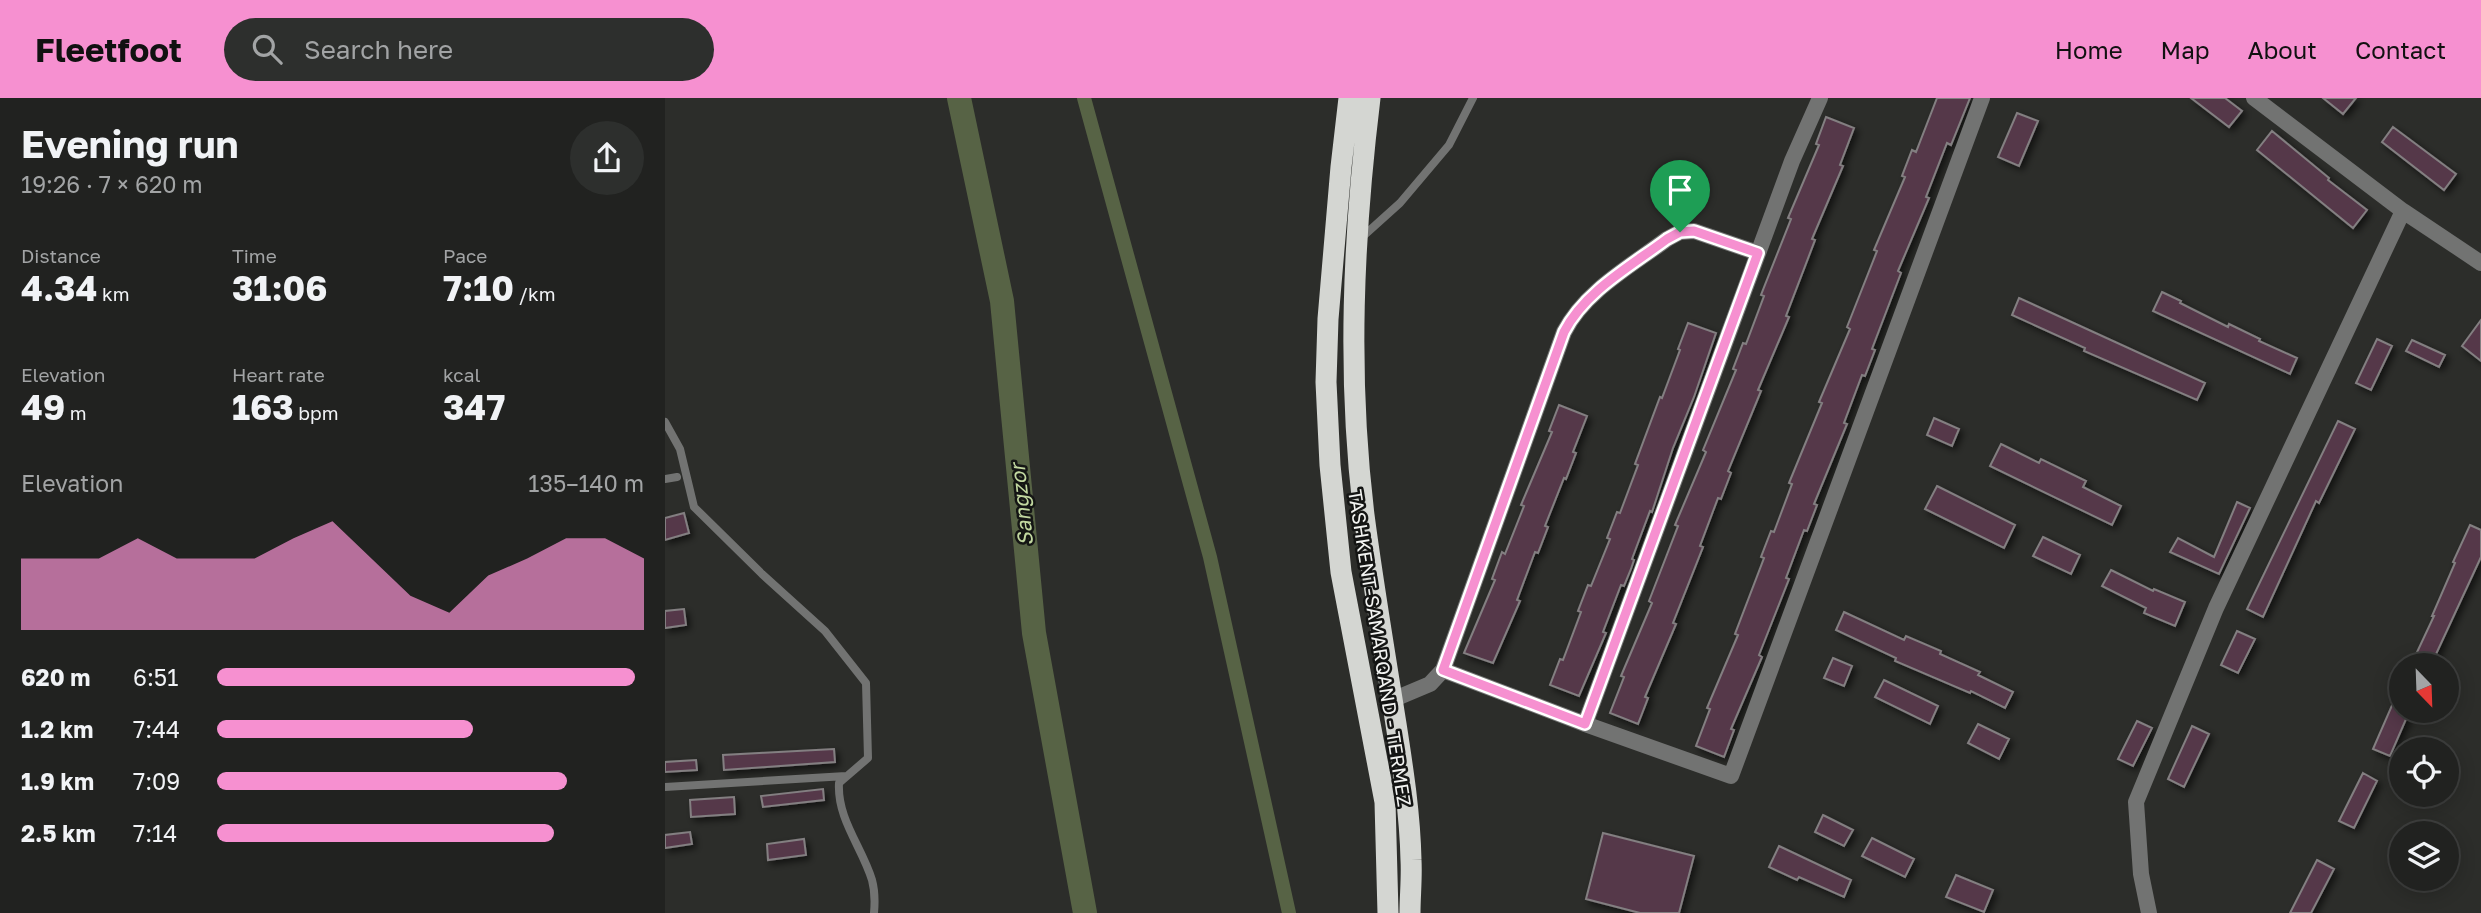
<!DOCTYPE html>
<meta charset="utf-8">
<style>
body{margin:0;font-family:"Golos Text",sans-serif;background:#2d2f2d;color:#f1f3f6;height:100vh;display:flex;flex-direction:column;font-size:26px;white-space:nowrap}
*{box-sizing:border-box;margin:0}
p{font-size:23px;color:#a2a4a5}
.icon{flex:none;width:38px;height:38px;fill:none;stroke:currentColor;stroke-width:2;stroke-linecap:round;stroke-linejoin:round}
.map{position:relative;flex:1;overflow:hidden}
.panel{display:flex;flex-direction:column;background:#212220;width:665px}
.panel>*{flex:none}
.needle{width:46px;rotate:157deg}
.buttons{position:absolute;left:1724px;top:555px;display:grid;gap:14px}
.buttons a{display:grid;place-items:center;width:70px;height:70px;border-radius:50%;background:#212220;box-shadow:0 4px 18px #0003,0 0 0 2px #3e3f3e;font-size:35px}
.pin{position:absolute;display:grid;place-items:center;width:60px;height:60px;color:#fff;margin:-72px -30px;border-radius:50% 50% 50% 0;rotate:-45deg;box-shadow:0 0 7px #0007}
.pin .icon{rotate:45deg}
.round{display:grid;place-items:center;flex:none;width:74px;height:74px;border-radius:37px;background:#2d2f2d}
.head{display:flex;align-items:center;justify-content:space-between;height:119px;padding:0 21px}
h1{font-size:38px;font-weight:700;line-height:52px}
.metrics{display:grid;grid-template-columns:repeat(3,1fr);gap:10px;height:119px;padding:7px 21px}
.metrics div{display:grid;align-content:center}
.metrics b{font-size:35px;font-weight:700}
.metrics small{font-size:19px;font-weight:400}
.metrics p{font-size:19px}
.chart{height:196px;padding:14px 21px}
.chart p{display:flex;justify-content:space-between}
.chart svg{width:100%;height:126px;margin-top:7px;fill:#f690d0;opacity:.7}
ul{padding:0 21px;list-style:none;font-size:23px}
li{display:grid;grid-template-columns:112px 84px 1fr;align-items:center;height:52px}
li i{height:18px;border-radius:9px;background:#f690d0}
header{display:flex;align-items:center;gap:42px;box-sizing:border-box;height:98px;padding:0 35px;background:#f690d0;color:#111}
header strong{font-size:33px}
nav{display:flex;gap:38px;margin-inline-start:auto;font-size:24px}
.search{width:490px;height:63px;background:#2d2f2d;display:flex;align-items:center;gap:18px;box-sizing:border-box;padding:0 24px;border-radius:38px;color:#a2a4a5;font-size:26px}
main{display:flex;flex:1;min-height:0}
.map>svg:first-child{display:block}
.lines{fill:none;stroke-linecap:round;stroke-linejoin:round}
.canal{stroke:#576345;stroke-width:14}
.river{stroke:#576345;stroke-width:24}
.building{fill:#55384a;stroke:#837f81;stroke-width:2;filter:url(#shadow)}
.lane{stroke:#727372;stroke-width:8}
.street{stroke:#727372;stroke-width:16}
.highway{stroke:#d4d6d2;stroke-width:21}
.route-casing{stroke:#fff;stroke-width:14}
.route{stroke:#f690d0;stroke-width:9}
.labels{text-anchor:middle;stroke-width:5;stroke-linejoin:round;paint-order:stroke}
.street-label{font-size:19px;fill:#f3f4f2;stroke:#141514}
.water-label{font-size:21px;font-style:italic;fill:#c2d8a0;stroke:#141514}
</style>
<header>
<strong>Fleetfoot</strong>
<div class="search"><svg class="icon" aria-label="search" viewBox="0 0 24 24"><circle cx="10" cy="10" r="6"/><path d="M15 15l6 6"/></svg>Search here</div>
<nav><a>Home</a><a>Map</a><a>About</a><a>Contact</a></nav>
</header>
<main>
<section class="panel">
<div class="head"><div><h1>Evening run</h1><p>19:26 · 7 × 620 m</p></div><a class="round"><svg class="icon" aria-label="share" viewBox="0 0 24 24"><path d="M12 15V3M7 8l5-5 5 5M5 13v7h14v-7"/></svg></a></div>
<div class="metrics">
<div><p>Distance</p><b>4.34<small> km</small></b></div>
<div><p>Time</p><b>31:06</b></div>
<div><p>Pace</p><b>7:10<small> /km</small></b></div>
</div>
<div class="metrics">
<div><p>Elevation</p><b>49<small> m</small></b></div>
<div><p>Heart rate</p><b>163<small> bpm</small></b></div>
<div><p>kcal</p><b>347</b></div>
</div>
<div class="chart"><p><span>Elevation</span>135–140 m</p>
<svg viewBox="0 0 160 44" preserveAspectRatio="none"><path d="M0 44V19L10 19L20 19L30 12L40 19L50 19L60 19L70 12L80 6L90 19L100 32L110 38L120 25L130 19L140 12L150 12L160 19V44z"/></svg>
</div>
<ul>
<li><b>620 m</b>6:51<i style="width:98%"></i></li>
<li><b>1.2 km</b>7:44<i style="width:60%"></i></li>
<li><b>1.9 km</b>7:09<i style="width:82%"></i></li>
<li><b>2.5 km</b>7:14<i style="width:79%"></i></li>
</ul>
</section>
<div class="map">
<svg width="1816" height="815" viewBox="0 0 1816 815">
<defs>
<filter id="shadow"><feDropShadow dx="3.5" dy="3.5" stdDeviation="3.5" flood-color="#0009"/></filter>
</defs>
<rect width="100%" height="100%" fill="#2c2d2a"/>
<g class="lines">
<!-- canal -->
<path class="canal" d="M 419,0 L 545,459 L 624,815"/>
<!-- river -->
<path class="river" d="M 294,0 L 337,203 L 369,535 L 420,815"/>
</g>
<!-- building -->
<path class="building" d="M 1272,0 L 1305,0 L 1286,47 L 1282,45 L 1261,99 L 1264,100 L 1233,173 L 1236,175 L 1207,251 L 1210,252 L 1200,278 L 1197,277 L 1179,325 L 1182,326 L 1149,406 L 1152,407 L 1142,433 L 1139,432 L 1121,480 L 1124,481 L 1094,557 L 1097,559 L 1066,631 L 1069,632 L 1059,659 L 1031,648 L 1045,611 L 1042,610 L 1073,537 L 1070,536 L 1099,460 L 1096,459 L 1106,433 L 1109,434 L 1127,386 L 1124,385 L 1157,305 L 1154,304 L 1185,231 L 1182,229 L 1212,153 L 1209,152 L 1240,79 L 1237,78 L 1247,52 L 1251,54 Z
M 1526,0 L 1560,0 L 1577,13 L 1564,29 Z
M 1658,0 L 1691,0 L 1678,16 Z
M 1352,15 L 1373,23 L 1354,68 L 1333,59 Z
M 1161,19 L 1189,30 L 1175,67 L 1178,68 L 1147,141 L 1150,142 L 1121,218 L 1124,219 L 1093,292 L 1096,293 L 1063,373 L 1066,375 L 1056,401 L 1053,400 L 1035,448 L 1038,449 L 1008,525 L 1011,526 L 980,599 L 983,600 L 973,626 L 945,615 L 959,579 L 956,578 L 987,505 L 984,503 L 1013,428 L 1010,427 L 1041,354 L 1038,352 L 1071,272 L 1068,271 L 1078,245 L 1081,246 L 1099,198 L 1096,197 L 1126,121 L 1123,120 L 1154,47 L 1151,46 Z
M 1728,29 L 1791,76 L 1779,92 L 1717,44 Z
M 1607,33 L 1664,80 L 1663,82 L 1702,112 L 1688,130 L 1592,52 Z
M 1497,194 L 1516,203 L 1515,205 L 1563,229 L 1564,226 L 1595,241 L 1594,243 L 1632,260 L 1625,276 L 1488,213 Z
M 1354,200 L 1540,285 L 1532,302 L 1419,253 L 1420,250 L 1347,217 Z
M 1816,222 L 1816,263 L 1797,248 Z
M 1023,225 L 1051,235 L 1029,299 L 1008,350 L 987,414 L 985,413 L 967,461 L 969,462 L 966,471 L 959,488 L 956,487 L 938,534 L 941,535 L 914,598 L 885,587 L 895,561 L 898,562 L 916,514 L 913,513 L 923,487 L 926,488 L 945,441 L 942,440 L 952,414 L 955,415 L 973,367 L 970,366 L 995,299 L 997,300 L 1015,252 L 1013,251 Z
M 1712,241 L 1727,248 L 1706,292 L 1691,285 Z
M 1747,242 L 1780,257 L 1774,269 L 1741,253 Z
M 894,307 L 922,318 L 908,354 L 911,355 L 901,381 L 899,380 L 880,428 L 883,429 L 873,455 L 870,454 L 852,502 L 855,503 L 828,565 L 799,555 L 830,482 L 827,481 L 837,454 L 840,456 L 859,408 L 856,407 L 887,334 L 884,333 Z
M 1269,320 L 1294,331 L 1287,348 L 1262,337 Z
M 1673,323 L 1690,331 L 1654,405 L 1651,403 L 1598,519 L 1582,511 Z
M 1336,346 L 1374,365 L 1376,361 L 1421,383 L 1418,389 L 1456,408 L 1447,427 L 1325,368 Z
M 1272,388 L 1350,427 L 1339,450 L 1260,411 Z
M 1572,404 L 1585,410 L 1554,476 L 1505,454 L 1513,440 L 1549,459 Z
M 19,415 L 24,435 L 0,442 L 0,420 Z
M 1805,427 L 1816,432 L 1816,459 L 1766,567 L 1746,567 L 1769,518 L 1767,518 L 1790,465 L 1788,464 Z
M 1378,439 L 1415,457 L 1406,476 L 1368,458 Z
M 1446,472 L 1488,493 L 1489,491 L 1520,504 L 1510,528 L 1479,515 L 1481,510 L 1437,488 Z
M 19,511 L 21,527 L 0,530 L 0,513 Z
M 1179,514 L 1239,542 L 1241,538 L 1276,553 L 1275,556 L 1315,574 L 1313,577 L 1348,594 L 1340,610 L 1306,593 L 1305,595 L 1230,563 L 1231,560 L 1171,532 Z
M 1572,533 L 1590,541 L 1573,575 L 1556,567 Z
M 1168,560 L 1187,568 L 1179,588 L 1159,580 Z
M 1219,582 L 1273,608 L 1265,626 L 1210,599 Z
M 1728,605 L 1736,609 L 1736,612 L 1745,612 L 1725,658 L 1708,651 Z
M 1472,623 L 1487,630 L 1468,668 L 1453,661 Z
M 1313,626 L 1344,641 L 1334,661 L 1303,645 Z
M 1527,628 L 1544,636 L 1519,689 L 1503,681 Z
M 169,651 L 170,664 L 59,672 L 58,657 Z
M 31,662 L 32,672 L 0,674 L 0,664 Z
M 1698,675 L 1712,683 L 1689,730 L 1674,723 Z
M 158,691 L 159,702 L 98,709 L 96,698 Z
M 69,699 L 70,716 L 26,719 L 25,702 Z
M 1158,717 L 1188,732 L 1179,748 L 1150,734 Z
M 25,734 L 27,746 L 0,750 L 0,737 Z
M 938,735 L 1029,758 L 1014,815 L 975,815 L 921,801 Z
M 1207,740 L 1249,761 L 1240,779 L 1197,758 Z
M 139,741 L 141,757 L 103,762 L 102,746 Z
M 1114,748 L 1186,782 L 1179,799 L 1134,779 L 1132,782 L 1104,769 Z
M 1652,762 L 1669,771 L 1646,815 L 1625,815 Z
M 1291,777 L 1328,792 L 1319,814 L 1281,799 Z"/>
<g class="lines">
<!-- lane -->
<path class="lane" d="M 695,141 L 735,105 L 784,47 L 808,0
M 0,324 L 15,351 L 29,409 L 97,476 L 160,533 L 201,585 L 203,660 L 174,685 C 172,721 197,749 207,782 C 210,793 210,804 209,815
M 0,381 L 12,379
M 0,689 L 181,678"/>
<!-- street -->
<path class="street" d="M 1155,0 L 1127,63 L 920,626 L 1066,678 L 1317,0
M 1589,0 L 1738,113 L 1816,165
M 778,572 L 920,626
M 727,602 L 765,586 L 778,572 L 899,234 C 920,193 966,168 1002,141 L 1015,134 L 1029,133 L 1093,155
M 1484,815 L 1476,776 L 1471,704 L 1551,510 L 1738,113"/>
<!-- highway -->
<path class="highway" d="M 684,0 L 676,69 L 663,221 L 661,284 L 665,367 L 676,474 L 720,704 L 723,815
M 705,0 C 688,139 682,277 699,417 C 708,486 720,556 731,626 C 738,671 745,716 746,762 C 747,780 745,797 745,815"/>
</g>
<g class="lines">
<defs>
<path id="route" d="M 1029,133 L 1093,155 L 920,626 L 778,572 L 899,234 C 920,193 966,168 1002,141 L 1015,134 Z"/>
</defs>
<!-- route casing -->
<use href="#route" class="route-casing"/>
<!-- route -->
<use href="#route" class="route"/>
</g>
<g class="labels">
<!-- street labels -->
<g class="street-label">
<text transform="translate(715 550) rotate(81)" y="7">TASHKENT-SAMARQAND - TERMEZ</text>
</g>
<!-- water labels -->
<g class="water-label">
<text transform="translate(357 407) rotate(-96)" y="7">Sangzor</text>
</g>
</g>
</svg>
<div class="buttons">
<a><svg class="needle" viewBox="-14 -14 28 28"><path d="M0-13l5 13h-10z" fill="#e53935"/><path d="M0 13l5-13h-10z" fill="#a2a4a5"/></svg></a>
<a><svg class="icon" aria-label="locate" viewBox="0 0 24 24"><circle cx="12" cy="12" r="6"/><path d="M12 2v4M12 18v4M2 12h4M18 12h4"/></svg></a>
<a><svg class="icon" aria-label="layers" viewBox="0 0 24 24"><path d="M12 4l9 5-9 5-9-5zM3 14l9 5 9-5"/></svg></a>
</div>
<div class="pin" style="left:1015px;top:134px;background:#1e9e55"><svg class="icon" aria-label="arrive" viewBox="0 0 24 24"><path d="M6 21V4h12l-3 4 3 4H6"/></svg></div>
</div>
</main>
